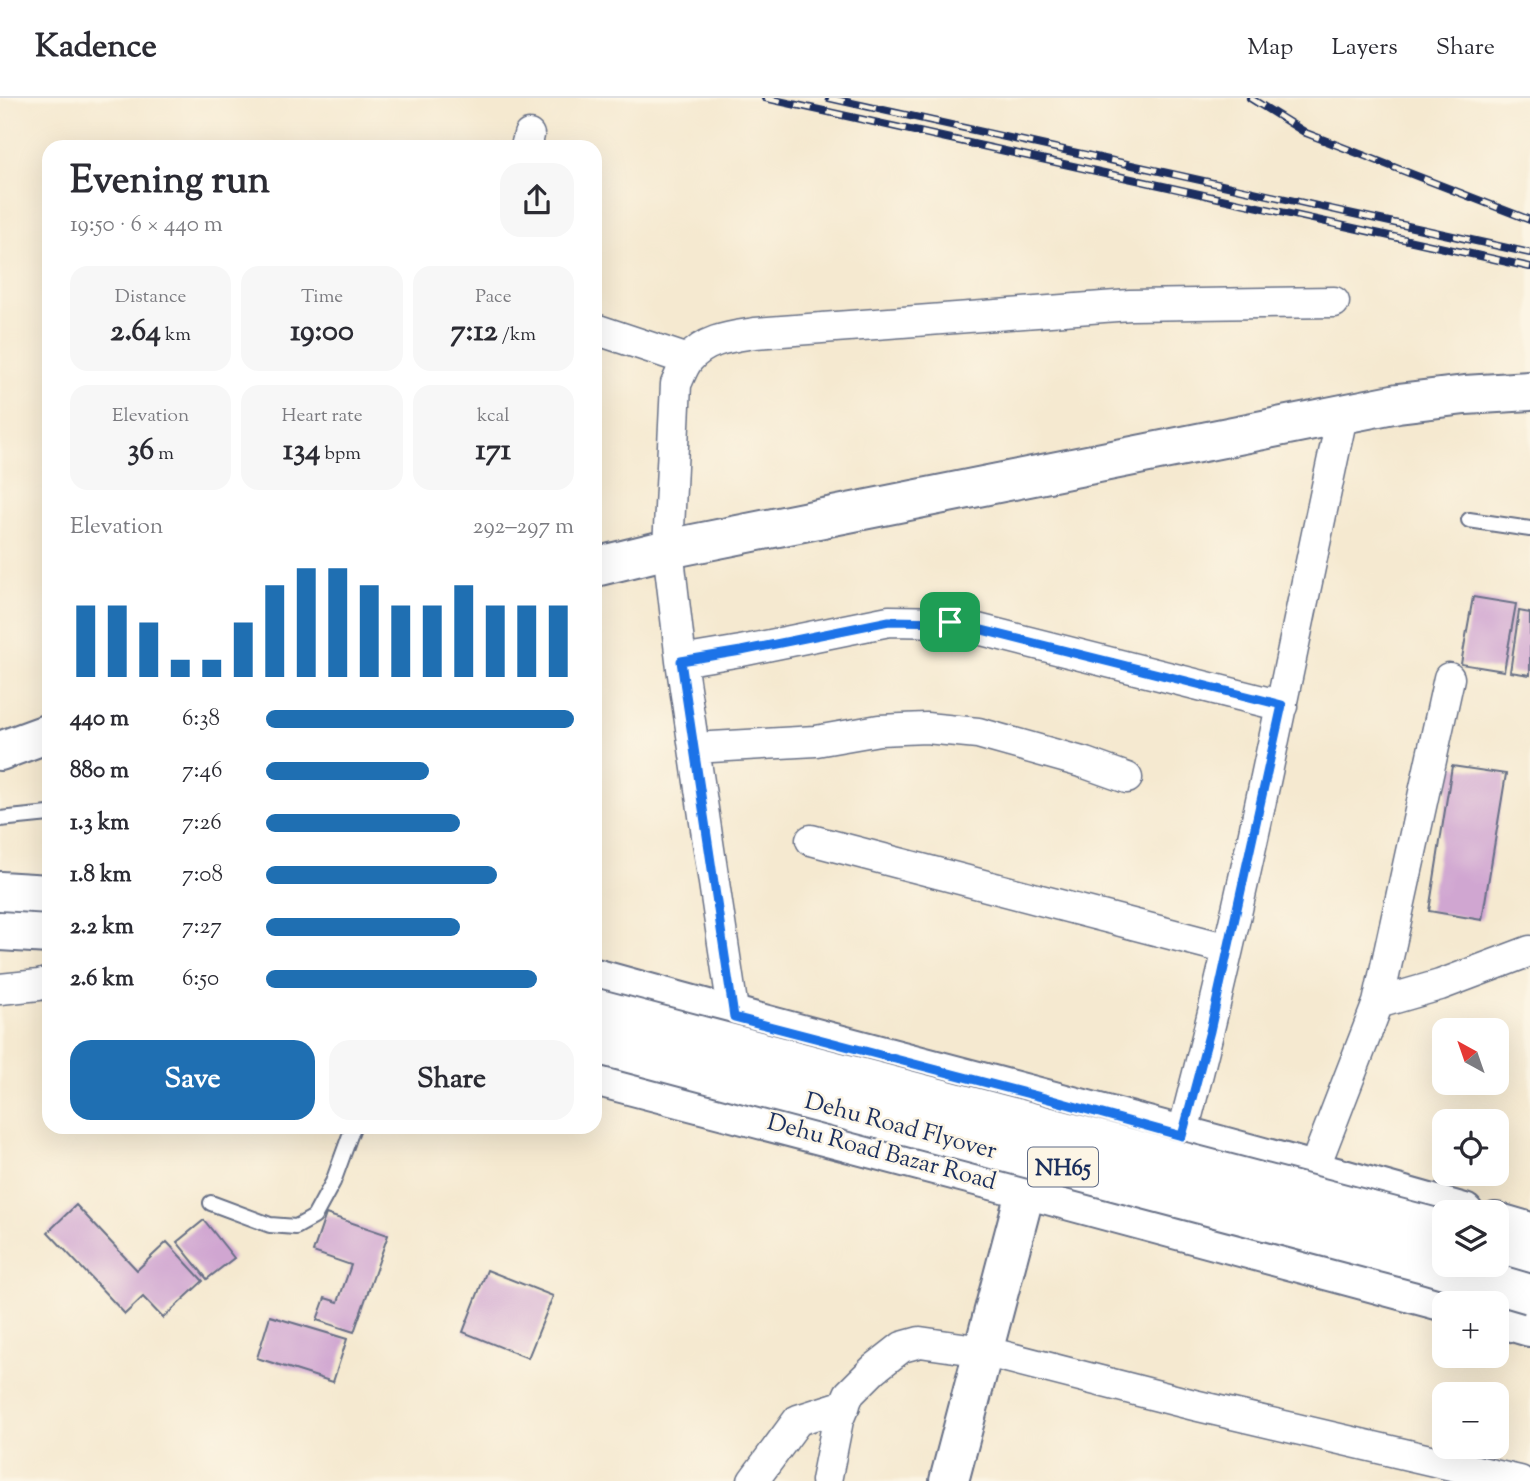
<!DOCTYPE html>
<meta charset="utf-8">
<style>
body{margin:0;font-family:"Sorts Mill Goudy",serif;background:#f7f7f7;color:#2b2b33;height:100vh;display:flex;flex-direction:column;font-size:26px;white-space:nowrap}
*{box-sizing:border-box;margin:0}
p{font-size:23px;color:#7c7c81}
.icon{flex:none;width:38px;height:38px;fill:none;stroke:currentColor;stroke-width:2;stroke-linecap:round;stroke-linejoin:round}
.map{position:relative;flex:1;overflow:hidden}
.drawer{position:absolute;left:42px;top:42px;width:560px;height:994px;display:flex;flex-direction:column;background:#fff;border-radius:21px;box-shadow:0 7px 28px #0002}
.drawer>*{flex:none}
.needle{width:46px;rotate:320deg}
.tools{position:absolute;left:1432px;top:920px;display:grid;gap:14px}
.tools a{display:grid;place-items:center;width:77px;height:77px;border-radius:14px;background:#fff;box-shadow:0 7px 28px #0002;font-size:35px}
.pin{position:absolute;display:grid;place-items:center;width:60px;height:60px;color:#fff;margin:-30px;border-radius:14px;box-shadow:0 4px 10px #0006}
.round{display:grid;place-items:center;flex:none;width:74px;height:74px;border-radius:21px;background:#f7f7f7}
.headline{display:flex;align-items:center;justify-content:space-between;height:119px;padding:0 28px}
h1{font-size:38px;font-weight:700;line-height:52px}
.figures{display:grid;grid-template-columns:repeat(3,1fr);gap:10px;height:119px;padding:7px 28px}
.figures div{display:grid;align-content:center;border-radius:18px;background:#f7f7f7;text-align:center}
.figures b{font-size:30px;font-weight:700}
.figures small{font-size:19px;font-weight:400}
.figures p{font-size:19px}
.chart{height:196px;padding:14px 28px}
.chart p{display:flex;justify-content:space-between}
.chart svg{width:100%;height:126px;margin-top:7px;stroke:#1f6fb2;stroke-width:6}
.primary-button{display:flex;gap:14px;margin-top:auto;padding:14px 28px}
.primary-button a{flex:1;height:80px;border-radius:21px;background:#1f6fb2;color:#fff;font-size:28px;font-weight:700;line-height:80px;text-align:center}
.primary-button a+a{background:#f7f7f7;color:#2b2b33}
ul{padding:0 28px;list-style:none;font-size:23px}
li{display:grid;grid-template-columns:112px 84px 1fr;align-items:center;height:52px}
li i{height:18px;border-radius:9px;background:#1f6fb2}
header{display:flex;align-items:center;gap:42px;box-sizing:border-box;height:98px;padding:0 35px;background:#fff;border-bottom:2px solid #e1e1e2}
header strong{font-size:33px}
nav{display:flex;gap:38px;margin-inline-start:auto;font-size:24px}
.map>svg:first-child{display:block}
.building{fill:#d0a6d1}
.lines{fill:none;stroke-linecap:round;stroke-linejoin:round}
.lane-casing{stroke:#677086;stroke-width:18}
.street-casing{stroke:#677086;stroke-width:33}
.secondary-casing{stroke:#677086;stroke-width:42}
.primary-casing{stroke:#677086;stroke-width:42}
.highway-casing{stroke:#677086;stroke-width:42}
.lane{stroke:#fff;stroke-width:14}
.street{stroke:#fff;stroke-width:30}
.secondary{stroke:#fff;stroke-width:38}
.primary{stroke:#fff;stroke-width:38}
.highway{stroke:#fff;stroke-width:38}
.rail-casing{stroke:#1b2f5e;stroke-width:8}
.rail{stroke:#fcf5e5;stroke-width:5;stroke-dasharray:16;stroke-linecap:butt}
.highway-bridge-casing{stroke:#677086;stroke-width:42;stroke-linecap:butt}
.highway-bridge{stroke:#fff;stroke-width:38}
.route-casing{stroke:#fff;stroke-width:14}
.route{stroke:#1a73e8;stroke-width:9}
.labels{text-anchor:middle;stroke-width:5;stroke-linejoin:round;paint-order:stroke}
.shield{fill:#fcf5e5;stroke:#5e6a86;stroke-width:2}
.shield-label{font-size:23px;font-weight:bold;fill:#1b2f5e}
.street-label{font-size:24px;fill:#1b2f5e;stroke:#fcf5e5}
</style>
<header>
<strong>Kadence</strong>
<nav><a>Map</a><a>Layers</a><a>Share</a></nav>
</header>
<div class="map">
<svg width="1530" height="1383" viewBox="0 0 1530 1383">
<rect width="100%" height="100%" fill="#fcf5e5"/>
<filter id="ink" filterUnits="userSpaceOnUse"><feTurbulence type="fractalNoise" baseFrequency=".0143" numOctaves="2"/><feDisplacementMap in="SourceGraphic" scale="14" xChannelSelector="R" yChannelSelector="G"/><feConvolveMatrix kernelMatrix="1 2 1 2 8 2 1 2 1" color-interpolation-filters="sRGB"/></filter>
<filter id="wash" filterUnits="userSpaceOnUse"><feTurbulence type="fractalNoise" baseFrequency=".00686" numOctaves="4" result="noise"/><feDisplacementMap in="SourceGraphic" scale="28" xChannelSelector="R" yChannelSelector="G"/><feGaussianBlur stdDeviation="1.57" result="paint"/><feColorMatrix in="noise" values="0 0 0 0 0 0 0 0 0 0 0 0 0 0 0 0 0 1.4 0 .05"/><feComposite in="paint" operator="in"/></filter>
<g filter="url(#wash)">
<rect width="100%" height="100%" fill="#f5e9d0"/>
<g id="blocks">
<!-- building -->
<path class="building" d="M 1473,499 L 1516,506 L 1504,573 L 1461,566 Z
M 1519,513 L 1530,515 L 1530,577 L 1510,574 Z
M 1452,668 L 1506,676 L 1482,822 L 1429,813 Z
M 76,1107 L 137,1172 L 167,1144 L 203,1183 L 163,1220 L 143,1199 L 125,1216 L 48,1134 Z
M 326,1116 L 388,1137 L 354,1234 L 317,1222 L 325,1200 L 338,1204 L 351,1167 L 313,1154 Z
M 204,1122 L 234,1160 L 207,1181 L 177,1144 Z
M 487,1172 L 553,1198 L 528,1260 L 463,1234 Z
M 270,1218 L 347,1241 L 333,1284 L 257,1260 Z"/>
</g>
</g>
<g filter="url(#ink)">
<use href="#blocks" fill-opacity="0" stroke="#677086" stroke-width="2"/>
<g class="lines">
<defs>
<path id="lane" d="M 1469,422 L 1530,431
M 0,721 L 49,716
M 211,1105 L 270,1127 L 296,1129 L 314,1119 L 333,1084 L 353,1029"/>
<path id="street" d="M 526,49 L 529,37
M 595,231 L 688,262
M 681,563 L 741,553 L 889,523 L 950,524 L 1282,608
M 694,650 L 816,643 L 879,632 L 926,630 L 978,635 L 1085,665 L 1127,680
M 811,742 L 1228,851
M 0,891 L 39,887 L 49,884
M 1378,905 L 1440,887 L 1530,853
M 734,919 L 681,563 L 668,451 L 676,286 C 680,278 683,268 689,261 C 706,241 730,239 755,235 L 1130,207 L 1334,204
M 1182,1037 C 1245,800 1290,558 1342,318
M 1313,1073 L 1378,905 L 1449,580
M 753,1383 L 798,1322 L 845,1307
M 826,1383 L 838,1322 L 849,1296 L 874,1271 L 902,1249 L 920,1244 L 983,1253 L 1194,1307 L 1520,1383"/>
<path id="secondary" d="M 595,469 L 668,451 L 1398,305 L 1465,297 L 1530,293
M 0,653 L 49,635
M 949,1383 L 1026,1091 L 1032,1060"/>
<path id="primary" d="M 595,880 C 884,961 1176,1032 1464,1115
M 595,978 L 1026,1091 L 1452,1206
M 1496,1124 L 1530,1134
M 1496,1219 L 1530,1229"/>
<path id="highway" d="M 0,793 L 49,796
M 0,833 L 49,836
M 1496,1148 L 1530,1158"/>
</defs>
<!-- lane casing -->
<use href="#lane" class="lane-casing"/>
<!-- street casing -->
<use href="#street" class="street-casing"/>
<!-- secondary casing -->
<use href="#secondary" class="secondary-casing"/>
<!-- primary casing -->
<use href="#primary" class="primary-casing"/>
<!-- highway casing -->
<use href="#highway" class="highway-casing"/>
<!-- lane -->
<use href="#lane" class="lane"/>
<!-- street -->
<use href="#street" class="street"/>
<!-- secondary -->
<use href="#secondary" class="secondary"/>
<!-- primary -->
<use href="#primary" class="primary"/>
<!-- highway -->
<use href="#highway" class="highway"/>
<defs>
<path id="rail" d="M 765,0 L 1530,169
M 829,0 L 1530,155
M 1250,0 L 1306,35 L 1530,122"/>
</defs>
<!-- rail casing -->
<use href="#rail" class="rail-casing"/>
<!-- rail -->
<use href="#rail" class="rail"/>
<defs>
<path id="highway-bridge" d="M 595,910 L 1444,1132
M 595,946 L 1424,1165 L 1530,1196"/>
</defs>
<!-- highway-bridge casing -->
<use href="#highway-bridge" class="highway-bridge-casing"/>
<!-- highway-bridge -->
<use href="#highway-bridge" class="highway-bridge"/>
</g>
</g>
<g class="lines" filter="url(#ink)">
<defs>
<path id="route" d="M 889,523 L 950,524 L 1282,607 L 1210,933 L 1182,1038 L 1045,1000 L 734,919 L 681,563 L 741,553 Z"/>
</defs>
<!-- route casing -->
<use href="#route" class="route-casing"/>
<!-- route -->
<use href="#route" class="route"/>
</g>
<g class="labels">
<!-- shield labels -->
<rect class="shield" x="1028" y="1049.5" width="70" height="39" rx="5"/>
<g class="shield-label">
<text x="1063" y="1077">NH65</text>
</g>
<!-- street labels -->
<g class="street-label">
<text transform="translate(901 1027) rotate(15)" y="8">Dehu Road Flyover</text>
<text transform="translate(882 1053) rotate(15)" y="8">Dehu Road Bazar Road</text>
</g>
</g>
</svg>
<div class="tools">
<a><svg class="needle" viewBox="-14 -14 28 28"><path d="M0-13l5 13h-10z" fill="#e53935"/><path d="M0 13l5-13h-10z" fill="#7c7c81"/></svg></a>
<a><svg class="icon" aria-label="locate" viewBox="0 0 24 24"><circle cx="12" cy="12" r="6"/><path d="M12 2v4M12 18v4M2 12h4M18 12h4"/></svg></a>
<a><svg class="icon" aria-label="layers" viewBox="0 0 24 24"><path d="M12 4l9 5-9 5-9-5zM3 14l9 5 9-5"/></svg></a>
<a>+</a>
<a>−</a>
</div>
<div class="pin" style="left:950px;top:524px;background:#1e9e55"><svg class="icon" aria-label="arrive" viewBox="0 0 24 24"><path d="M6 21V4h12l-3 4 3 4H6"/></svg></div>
<section class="drawer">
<div class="headline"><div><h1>Evening run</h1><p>19:50 · 6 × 440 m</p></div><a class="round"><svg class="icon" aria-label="share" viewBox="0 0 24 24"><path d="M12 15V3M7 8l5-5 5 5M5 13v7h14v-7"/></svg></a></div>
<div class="figures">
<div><p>Distance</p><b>2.64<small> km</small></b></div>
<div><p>Time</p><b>19:00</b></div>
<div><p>Pace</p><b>7:12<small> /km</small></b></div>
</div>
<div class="figures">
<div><p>Elevation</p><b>36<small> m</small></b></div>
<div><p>Heart rate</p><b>134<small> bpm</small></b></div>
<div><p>kcal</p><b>171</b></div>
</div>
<div class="chart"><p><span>Elevation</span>292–297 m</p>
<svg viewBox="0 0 160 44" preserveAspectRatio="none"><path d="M5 44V19M15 44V19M25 44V25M35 44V38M45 44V38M55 44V25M65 44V12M75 44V6M85 44V6M95 44V12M105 44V19M115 44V19M125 44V12M135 44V19M145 44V19M155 44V19"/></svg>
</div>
<ul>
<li><b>440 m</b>6:38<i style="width:100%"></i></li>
<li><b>880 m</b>7:46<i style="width:53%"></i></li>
<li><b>1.3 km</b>7:26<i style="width:63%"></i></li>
<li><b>1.8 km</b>7:08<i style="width:75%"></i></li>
<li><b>2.2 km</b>7:27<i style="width:63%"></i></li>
<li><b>2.6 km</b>6:50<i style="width:88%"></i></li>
</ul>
<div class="primary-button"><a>Save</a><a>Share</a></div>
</section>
</div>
